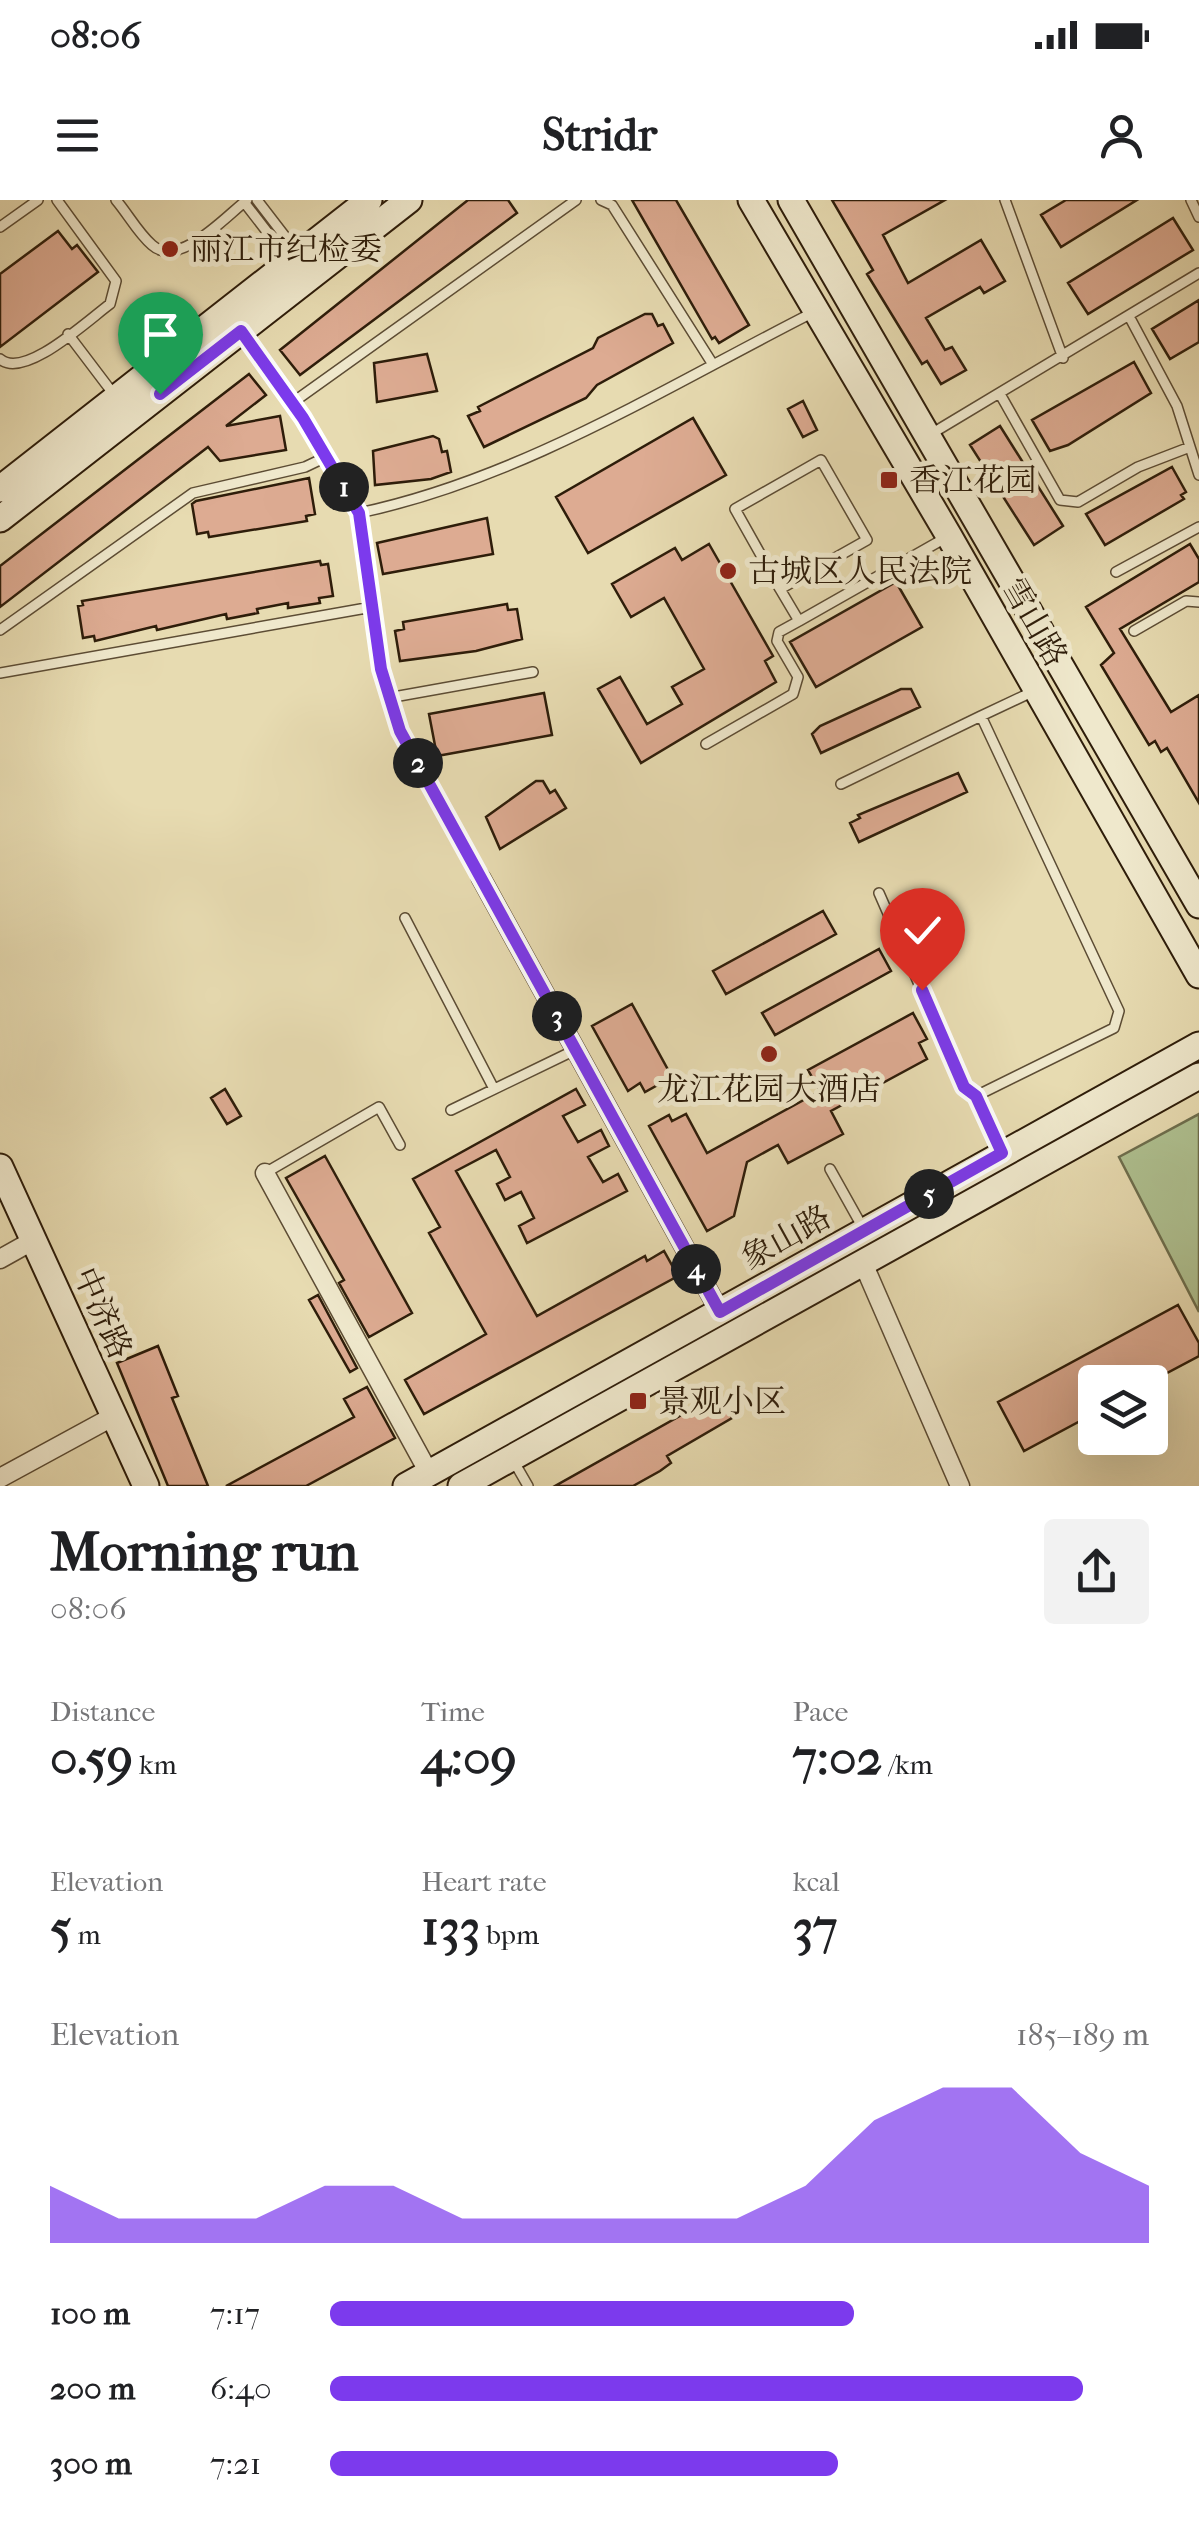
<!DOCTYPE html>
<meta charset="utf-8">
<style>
body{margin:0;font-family:"IM FELL French Canon","Noto Serif SC",serif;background:#f2f2f2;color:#202124;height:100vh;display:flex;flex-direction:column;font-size:38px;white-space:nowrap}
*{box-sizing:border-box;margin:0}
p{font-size:32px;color:#757577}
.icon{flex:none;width:55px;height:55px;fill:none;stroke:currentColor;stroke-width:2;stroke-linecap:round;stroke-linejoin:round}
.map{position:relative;height:1286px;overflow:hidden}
.drawer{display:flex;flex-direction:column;background:#fff;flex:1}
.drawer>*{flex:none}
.tools{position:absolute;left:1078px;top:1165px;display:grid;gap:20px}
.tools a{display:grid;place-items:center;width:90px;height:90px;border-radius:10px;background:#fff;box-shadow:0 10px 40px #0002;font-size:50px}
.pin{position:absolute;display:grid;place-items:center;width:85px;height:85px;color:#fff;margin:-102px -42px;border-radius:50% 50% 50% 0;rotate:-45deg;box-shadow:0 0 10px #0007}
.pin .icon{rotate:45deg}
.km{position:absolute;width:50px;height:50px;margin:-25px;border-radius:50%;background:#222;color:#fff;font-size:28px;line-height:50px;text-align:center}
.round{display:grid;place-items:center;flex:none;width:105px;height:105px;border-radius:10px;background:#f2f2f2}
.overview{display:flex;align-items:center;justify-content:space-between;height:170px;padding:0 50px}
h1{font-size:55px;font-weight:800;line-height:75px}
.stats{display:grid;grid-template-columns:repeat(3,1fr);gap:15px;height:170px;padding:10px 50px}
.stats div{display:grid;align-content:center}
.stats b{font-size:50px;font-weight:800}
.stats small{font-size:28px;font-weight:400}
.stats p{font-size:28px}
.chart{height:280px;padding:20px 50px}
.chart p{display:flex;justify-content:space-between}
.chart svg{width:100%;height:180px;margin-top:10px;fill:#7c3aed;opacity:.7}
ul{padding:0 50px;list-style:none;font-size:32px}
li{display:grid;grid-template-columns:160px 120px 1fr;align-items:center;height:75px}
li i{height:25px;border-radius:12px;background:#7c3aed}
.status{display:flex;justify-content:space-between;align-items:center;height:70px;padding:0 50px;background:#fff;direction:ltr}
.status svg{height:28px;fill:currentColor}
header{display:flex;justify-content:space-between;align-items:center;height:130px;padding:0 50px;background:#fff;font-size:45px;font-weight:800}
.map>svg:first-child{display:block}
.green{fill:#afc191;stroke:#6e6f4e;stroke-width:2.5}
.building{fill:#ddab92;stroke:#2e1d0a;stroke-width:2.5}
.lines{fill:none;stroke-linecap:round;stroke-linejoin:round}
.lane-casing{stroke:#5c4c34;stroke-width:12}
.street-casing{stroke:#5c4c34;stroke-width:21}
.secondary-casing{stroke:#2e1d0a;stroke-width:29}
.lane{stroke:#efe8cc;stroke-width:9}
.street{stroke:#efe8cc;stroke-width:18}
.secondary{stroke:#efe8cc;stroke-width:25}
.route-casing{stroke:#fff;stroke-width:20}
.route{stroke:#7c3aed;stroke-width:12}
.poi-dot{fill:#8f2418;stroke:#efe8cc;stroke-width:4}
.labels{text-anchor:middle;stroke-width:10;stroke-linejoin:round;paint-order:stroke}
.poi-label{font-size:32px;fill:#2e1d0a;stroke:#efe8cc;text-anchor:start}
.street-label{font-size:32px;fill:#2e1d0a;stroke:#efe8cc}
</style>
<div class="status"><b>08:06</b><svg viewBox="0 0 49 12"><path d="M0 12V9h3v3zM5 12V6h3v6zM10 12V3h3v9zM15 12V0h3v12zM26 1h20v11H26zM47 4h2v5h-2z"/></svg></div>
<header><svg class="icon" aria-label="menu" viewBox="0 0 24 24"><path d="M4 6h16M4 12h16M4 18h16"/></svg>Stridr<svg class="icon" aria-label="person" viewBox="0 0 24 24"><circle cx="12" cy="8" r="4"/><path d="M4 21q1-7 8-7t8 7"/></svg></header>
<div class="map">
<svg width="1199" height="1286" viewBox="0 0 1199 1286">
<rect width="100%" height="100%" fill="#e7dbb1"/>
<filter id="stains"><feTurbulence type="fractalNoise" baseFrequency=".002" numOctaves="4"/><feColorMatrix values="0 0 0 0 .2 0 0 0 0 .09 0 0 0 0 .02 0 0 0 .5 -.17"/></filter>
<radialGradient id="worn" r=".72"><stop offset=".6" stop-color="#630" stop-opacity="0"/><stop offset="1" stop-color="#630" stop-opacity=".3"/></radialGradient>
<!-- green -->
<path class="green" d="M 1199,914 L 1199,1112 L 1119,957 Z"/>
<!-- building -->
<path class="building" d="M 468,0 L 508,0 L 517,13 L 300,175 L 280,150 Z
M 632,0 L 676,0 L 749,125 L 719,143 L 715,137 L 712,139 Z
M 832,0 L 945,0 L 883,35 L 908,83 L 981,40 L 1005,81 L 984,93 L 980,87 L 926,118 L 945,150 L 952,147 L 966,170 L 941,184 L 927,161 L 922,164 L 867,74 L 873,70 Z
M 1066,0 L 1137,0 L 1061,47 L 1041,15 Z
M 1173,18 L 1193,50 L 1088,114 L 1068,83 Z
M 58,31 L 72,49 L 77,45 L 98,72 L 0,147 L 0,74 Z
M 1199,100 L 1199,142 L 1170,159 L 1152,129 Z
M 645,114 L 652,114 L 658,126 L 663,124 L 673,143 L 597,185 L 586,198 L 484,247 L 468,216 L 480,211 L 478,207 L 593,148 L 598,138 Z
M 427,154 L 437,191 L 377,202 L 374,163 Z
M 1134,162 L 1151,193 L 1068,245 L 1050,251 L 1032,220 Z
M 249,174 L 266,195 L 226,226 L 280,216 L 286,250 L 220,261 L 208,247 L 0,407 L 0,366 Z
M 803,201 L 817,230 L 803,237 L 788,209 Z
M 693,218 L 726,275 L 588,353 L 556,297 Z
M 1000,226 L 1063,326 L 1034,345 L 970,245 Z
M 433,236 L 439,239 L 442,252 L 447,251 L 451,272 L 431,279 L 375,285 L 373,251 Z
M 1172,267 L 1186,292 L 1181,295 L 1184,299 L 1105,345 L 1086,314 Z
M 309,278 L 315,314 L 306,316 L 307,321 L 209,337 L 208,332 L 197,334 L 192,304 L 196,301 Z
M 487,318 L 493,354 L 383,374 L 377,343 Z
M 709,344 L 773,456 L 765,461 L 776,482 L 641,563 L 598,489 L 620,477 L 647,524 L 682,504 L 672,487 L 704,469 L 664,398 L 631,417 L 612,384 L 675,348 L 682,360 Z
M 1190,344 L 1199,359 L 1199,382 L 1120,429 L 1171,512 L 1199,495 L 1199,603 L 1167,548 L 1161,552 L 1155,541 L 1149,545 L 1101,465 L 1114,453 L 1086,407 Z
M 320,361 L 321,365 L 328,364 L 333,396 L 319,398 L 320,403 L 288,408 L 288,403 L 257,409 L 258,413 L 227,419 L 226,414 L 157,430 L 156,426 L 95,441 L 94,436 L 83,438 L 78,406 L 83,405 L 82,401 Z
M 896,382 L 922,427 L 816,487 L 790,442 Z
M 507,404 L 508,410 L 517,409 L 522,439 L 476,451 L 400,461 L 395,431 L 404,429 L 403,422 Z
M 901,489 L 911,489 L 920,507 L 821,553 L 812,534 L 820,526 Z
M 544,493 L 552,535 L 437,556 L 429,514 Z
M 958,573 L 967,592 L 859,642 L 850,623 L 860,618 L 858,615 Z
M 536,581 L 543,581 L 550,593 L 555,590 L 566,608 L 500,649 L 486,617 Z
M 823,711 L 836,734 L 726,794 L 713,771 Z
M 879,749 L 891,771 L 775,835 L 762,813 Z
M 632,804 L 672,877 L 645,892 L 640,883 L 628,891 L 592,826 Z
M 913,813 L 927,839 L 919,843 L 927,859 L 831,911 L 843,934 L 788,963 L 778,945 L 747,962 L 734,1016 L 707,1031 L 649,926 L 669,915 L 672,921 L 686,914 L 707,953 L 820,891 L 808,870 Z
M 225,889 L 241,916 L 227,924 L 211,898 Z
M 576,889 L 585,905 L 563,916 L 578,942 L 601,930 L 609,946 L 588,957 L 603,982 L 618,974 L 627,991 L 527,1043 L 519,1026 L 534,1018 L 521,992 L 505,1000 L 497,984 L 510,977 L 496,950 L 456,971 L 537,1116 L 645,1056 L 647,1061 L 664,1051 L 678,1076 L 424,1214 L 405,1180 L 486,1134 L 429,1033 L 440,1027 L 413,979 Z
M 325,956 L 412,1113 L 369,1137 L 339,1083 L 344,1080 L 286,978 Z
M 318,1095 L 357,1168 L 350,1172 L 309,1100 Z
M 1178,1105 L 1199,1143 L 1199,1156 L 1150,1182 L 1095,1182 L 1095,1213 L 1024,1251 L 998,1202 Z
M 158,1146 L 178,1196 L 172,1198 L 208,1286 L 168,1286 L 117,1163 Z
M 367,1187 L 395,1238 L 306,1286 L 226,1286 L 354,1217 L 344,1199 Z
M 719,1194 L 732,1218 L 667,1256 L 671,1263 L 660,1271 L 633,1286 L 555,1286 Z"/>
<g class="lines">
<defs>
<path id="lane" d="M 116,0 C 128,14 138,33 152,45 C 179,69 226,16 247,0
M 257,0 L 297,52
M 601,0 L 612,5 L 712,163
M 1005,0 L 1063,158
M 1191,0 L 1199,17
M 244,2 L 288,59
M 0,27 L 38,0
M 1130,118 L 1177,206 L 1199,275
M 241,131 L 303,218 L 359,313 L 376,443 L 393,513 L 481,678
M 68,134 L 115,196
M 0,159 C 24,180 87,121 110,104 L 116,81 L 57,0
M 1000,194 L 1060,300 L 1078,302 L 1138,267 L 1190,247
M 292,203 L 576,0
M 931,234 L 1199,73
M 821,260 L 867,340 L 780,389 L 735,309 Z
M 359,313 C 520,279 666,187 812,113
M 1116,372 L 1199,327
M 780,389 L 799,421 L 947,337
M 0,430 L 193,293 L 305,267 L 326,257
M 1134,431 L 1186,401 L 1199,402
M 0,473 L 372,407
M 388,498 L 533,472
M 706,544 L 793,494 L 798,477 L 777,441 L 779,432 L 799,421
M 841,584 L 981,516
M 879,693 L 964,887 L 976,896
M 405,718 L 494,889
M 451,910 L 575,850
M 1001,950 L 976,896 L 1114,828 L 1119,811 L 981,516 L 1032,492
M 830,969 L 863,1028
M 265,973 L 379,907 L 400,945
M 513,1260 L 528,1286"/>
<path id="street" d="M 481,678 L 720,1112
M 265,973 L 429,1273
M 0,1059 L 34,1040
M 863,1063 L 960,1286
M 0,1278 L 114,1216"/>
<path id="secondary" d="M 751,0 L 949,336 L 1199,775
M 791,0 L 1199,705
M 0,289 L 369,0
M 0,319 L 409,0
M 0,967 L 146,1286
M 406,1286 L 1199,845
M 461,1286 L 1199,876"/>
</defs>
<!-- lane casing -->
<use href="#lane" class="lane-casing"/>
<!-- street casing -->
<use href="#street" class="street-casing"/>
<!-- secondary casing -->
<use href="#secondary" class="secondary-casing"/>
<!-- lane -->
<use href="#lane" class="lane"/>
<!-- street -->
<use href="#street" class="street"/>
<!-- secondary -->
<use href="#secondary" class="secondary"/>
</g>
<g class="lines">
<defs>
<path id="route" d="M 160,194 L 241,131 L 303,218 L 359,313 L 381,469 L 400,531 L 720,1112 L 1002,953 L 976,896 L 964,887 L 922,790"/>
</defs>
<!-- route casing -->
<use href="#route" class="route-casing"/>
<!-- route -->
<use href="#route" class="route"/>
</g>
<!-- markers -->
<g class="poi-dot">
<circle cx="170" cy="49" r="10"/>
<rect x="879" y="270" width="20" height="20" rx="5"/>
<circle cx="728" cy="371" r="10"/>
<circle cx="769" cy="854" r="10"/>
<rect x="628" y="1191" width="20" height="20" rx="5"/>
</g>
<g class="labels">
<!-- poi labels -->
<g class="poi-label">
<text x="190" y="60">丽江市纪检委</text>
<text x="909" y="291">香江花园</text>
<text x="748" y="382">古城区人民法院</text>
<text x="769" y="900" text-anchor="middle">龙江花园大酒店</text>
<text x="658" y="1212">景观小区</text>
</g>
<!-- street labels -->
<g class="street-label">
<text transform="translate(1035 422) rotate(60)" y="11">雪山路</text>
<text transform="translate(786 1037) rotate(-29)" y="11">象山路</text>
<text transform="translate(103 1113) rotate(66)" y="11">中济路</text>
</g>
</g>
<rect width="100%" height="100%" filter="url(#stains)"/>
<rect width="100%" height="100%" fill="url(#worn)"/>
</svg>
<div class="tools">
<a><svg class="icon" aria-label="layers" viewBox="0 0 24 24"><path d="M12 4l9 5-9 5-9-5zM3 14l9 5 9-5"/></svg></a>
</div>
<div class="pin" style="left:160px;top:194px;background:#1e9e55"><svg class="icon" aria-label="arrive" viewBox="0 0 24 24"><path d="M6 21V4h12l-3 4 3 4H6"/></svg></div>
<div class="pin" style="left:922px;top:790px;background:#d93025"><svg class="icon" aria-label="check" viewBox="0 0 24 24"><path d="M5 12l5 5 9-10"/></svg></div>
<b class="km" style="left:344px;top:287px">1</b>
<b class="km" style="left:418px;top:563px">2</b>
<b class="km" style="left:557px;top:816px">3</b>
<b class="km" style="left:696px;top:1069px">4</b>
<b class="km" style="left:929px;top:994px">5</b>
</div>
<section class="drawer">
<div class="overview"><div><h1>Morning run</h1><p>08:06</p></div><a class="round"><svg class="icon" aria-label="share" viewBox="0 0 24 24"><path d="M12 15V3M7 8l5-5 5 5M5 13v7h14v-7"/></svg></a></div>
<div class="stats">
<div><p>Distance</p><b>0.59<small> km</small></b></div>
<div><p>Time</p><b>4:09</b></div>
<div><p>Pace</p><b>7:02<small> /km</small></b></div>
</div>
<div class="stats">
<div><p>Elevation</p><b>5<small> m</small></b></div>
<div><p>Heart rate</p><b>133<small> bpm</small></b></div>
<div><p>kcal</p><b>37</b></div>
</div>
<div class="chart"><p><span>Elevation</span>185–189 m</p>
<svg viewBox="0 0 160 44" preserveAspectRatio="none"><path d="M0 44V30L10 38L20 38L30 38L40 30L50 30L60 38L70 38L80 38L90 38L100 38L110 30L120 14L130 6L140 6L150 22L160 30V44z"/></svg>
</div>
<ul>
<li><b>100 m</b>7:17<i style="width:64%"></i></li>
<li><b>200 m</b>6:40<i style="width:92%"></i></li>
<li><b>300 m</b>7:21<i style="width:62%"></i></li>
</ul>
</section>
